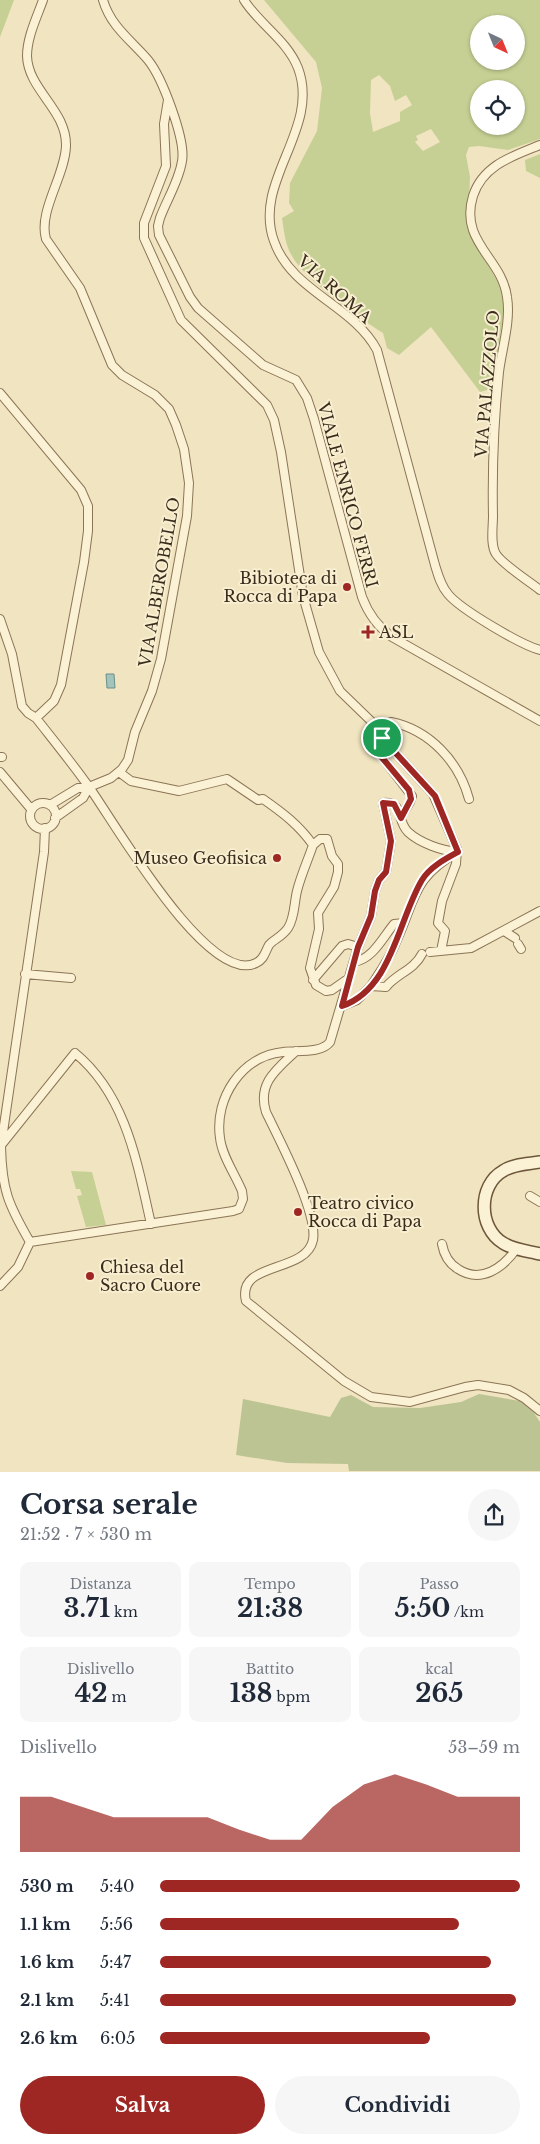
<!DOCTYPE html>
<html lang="it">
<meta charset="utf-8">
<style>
body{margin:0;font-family:"Libre Baskerville",serif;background:#f6f6f7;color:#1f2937;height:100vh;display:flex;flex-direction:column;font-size:19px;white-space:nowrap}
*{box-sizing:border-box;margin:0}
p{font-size:16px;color:#747a83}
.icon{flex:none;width:28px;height:28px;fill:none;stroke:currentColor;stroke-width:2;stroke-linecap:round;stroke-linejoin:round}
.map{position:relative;height:1472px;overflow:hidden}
.side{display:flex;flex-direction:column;background:#fff;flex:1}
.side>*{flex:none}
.needle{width:32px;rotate:137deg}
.buttons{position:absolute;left:470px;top:15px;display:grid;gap:10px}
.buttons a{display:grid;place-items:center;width:55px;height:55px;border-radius:50%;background:#fff;box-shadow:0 1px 4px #0004;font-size:25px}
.pin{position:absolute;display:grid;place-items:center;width:42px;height:42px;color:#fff;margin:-21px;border:2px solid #fff;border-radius:50%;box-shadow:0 1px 5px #0007}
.round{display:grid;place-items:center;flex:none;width:52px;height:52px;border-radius:26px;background:#f6f6f7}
.summary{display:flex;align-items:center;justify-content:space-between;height:85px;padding:0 20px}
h1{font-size:28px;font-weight:700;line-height:38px}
.metrics{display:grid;grid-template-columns:repeat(3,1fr);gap:8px;height:85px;padding:5px 20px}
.metrics div{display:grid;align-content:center;border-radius:10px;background:#f6f6f7;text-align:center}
.metrics b{font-size:25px;font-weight:700}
.metrics small{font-size:14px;font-weight:400}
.metrics p{font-size:14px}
.chart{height:140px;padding:10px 20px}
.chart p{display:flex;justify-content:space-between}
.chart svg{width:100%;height:90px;margin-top:5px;fill:#9e2723;opacity:.7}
.cta{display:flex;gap:10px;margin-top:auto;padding:10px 20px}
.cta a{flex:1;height:58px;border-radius:30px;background:#9e2723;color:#fff;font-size:20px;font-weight:700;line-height:58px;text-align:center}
.cta a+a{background:#f6f6f7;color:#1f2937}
ul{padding:0 20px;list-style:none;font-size:16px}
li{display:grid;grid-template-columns:80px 60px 1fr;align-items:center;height:38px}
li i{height:12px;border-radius:6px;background:#9e2723}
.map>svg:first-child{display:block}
.green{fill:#c6d094;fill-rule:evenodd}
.cemetery{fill:#bcc493}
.water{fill:#a3c3bb;stroke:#6a9189}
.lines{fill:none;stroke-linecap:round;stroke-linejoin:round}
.street-casing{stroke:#8b7557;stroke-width:10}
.secondary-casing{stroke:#6d563a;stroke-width:14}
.street{stroke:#fbf1d4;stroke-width:8}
.secondary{stroke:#fbf1d4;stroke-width:11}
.route-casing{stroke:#fff;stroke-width:10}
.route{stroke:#9e2723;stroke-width:6}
.poi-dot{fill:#9e2723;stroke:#f8eed0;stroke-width:2}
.labels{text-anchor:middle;stroke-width:4;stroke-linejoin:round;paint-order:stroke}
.street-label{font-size:16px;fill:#3a2c1c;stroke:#f8eed0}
.poi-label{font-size:16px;fill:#3a2c1c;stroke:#f8eed0;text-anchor:start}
</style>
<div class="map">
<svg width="540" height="1472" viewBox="0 0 540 1472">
<rect width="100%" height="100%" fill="#f1e4c0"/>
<!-- green -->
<path class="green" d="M 0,0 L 14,0 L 0,37 Z
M 264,0 L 540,0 L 540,139 L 508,150 L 479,146 L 469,147 L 466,155 L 470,177 L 468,230 L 503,291 L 504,312 L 491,389 L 480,392 L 431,327 L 399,355 L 387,348 L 383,333 C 359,318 305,280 292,256 C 285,245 284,230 282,218 L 294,211 L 289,203 L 290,183 L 317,131 L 322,88 L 316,62 ZM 479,24 L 516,24 L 516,61 L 479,61 ZM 379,75 L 390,86 L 395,101 L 406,95 L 412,105 L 400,112 L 400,121 L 373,132 L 370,113 L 371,80 ZM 479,89 L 516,89 L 516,126 L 479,126 ZM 431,129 L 440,142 L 423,151 L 415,142 L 418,140 L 416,136 Z
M 540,154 L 540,178 L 526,171 L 525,160 Z
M 71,1171 L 92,1172 L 106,1225 L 86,1227 L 77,1196 L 82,1195 L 80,1189 L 76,1189 Z"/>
<!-- cemetery -->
<path class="cemetery" d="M 479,1394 L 520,1401 L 534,1413 L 540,1422 L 540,1471 L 349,1471 L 348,1464 L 287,1463 L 236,1455 L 243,1399 L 330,1417 L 341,1398 L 351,1395 L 373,1407 L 420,1408 L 461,1402 Z"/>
<!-- water -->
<path class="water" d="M 106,674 L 114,674 L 115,688 L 107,688 Z"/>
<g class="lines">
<defs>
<path id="street" d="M 43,0 C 37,17 27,37 27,56 C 28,90 67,110 66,146 C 65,176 38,211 46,239 L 80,288 L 112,365 L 122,375 L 155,395 L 169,409 L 176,425 L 184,449 L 189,483 L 187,516 L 161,659 L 152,691 L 135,732 L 128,760 L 122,769 L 111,778 L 89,787 L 78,788 L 50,805
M 103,0 C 111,27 131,40 148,60 C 162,77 186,140 182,161 C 179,181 167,199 160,218 L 158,226 L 159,235 L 190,297 L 198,308 L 263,365 L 296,380 L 307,398 L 314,419 L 362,597 C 368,613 378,627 392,637 L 540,721
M 244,0 C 259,24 287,40 298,68 C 321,129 252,181 274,241 C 291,291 353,305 377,350 L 435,565 C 438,575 441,586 448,594 C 460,609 521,645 540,650
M 168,100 L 164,124 L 166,166 L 144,223 L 144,238 L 181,320 L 267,405 L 274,420 L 281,452 L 303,596 L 319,652 L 340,691 L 373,723 L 382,738 L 433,794 L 457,849 L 456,864 L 442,901 L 438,923 L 445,931 L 441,951
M 540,145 C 513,156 483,165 473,196 C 459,242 502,258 507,297 C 511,321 502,348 499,372 C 494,420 492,468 493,516 C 493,527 490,545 496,554 C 502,564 530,582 540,590
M 0,393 L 81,490 L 88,506 L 88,531 L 84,562 L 61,685 L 54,701 L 36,718
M 0,619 L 12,654 L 22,706 L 28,713 L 36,718 C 54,741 72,763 89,787 C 113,820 208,987 256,963 C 264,960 265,952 269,945 C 274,939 282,937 288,928 C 295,917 294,903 297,891 C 301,875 308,860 313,845
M 378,730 L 391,722 C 430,730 459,762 469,799
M 382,738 L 378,748 L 379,753 L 412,796 L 410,802 L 401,817
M 0,757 L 2,757
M 0,772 L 31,809
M 119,772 L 131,781 L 179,791 L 227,779 L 258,800 L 263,799 C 283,813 299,825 313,845 L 320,839 L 327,839 L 332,856 L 338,864 L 338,872 L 334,887 L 318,913 L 319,929 L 310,968 L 316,985 L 326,991 L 332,990 L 349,978
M30 816a13 13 0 1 1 26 0a13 13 0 1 1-26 0Z
M 55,818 L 83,798 L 89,787
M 504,931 L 515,938
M 518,944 L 521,949
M 430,952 L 471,948 L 540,911
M 354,962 C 373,959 383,937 394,924 L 404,923
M 25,974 L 71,978
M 313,980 L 342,946 L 348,944 L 358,947
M 371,986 C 380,972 390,958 396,942 C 416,899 412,878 458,852
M 342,1006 L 357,1000 L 371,986 L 386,987 C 396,974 414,970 422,954
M 296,1051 C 277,1069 257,1083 266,1112 C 279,1139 318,1213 313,1240 C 306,1274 236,1261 246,1301 L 344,1381 L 371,1397 L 410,1402 L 465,1387 L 478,1385 L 509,1390 L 524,1398 L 540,1411
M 2,1144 L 75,1053 C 126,1095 137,1162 151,1224
M 530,1196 L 540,1202
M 30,1242 L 233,1211 L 239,1209 L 243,1199 L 242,1191 C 235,1174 222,1156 220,1138 C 214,1098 242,1056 283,1052 C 296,1050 321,1054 330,1042 L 358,947 L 371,916 L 375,891 L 379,880 L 386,872 L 391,841 L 383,803 C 404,801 396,820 408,832 C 420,843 442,851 458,852
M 30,1242 C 8,1204 2,1190 1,1146 L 44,852 L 45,828
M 442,1244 C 444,1255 448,1263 458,1269 C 481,1284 503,1268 517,1248
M 0,1286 L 18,1267 L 30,1242"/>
<path id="secondary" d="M 540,1162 C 528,1164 513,1164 503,1171 C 478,1185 478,1228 503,1243 C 514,1250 528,1251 540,1254"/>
</defs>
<!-- street casing -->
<use href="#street" class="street-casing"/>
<!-- secondary casing -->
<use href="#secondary" class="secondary-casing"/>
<!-- street -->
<use href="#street" class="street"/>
<!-- secondary -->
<use href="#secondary" class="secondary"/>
</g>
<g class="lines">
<defs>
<path id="route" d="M 382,738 L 435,796 L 458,852 C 445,859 430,867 422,880 C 398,920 392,989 342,1006 L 358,947 L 371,916 L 375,891 L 379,880 L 386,872 L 391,841 L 383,803 L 394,804 L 401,818 L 411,799 L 409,790 L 379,754 L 378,748 Z"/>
</defs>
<!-- route casing -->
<use href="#route" class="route-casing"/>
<!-- route -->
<use href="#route" class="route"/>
</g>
<!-- markers -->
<g class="poi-dot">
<circle cx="347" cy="587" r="5"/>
<path d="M365.5 624.5h5v5h5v5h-5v5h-5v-5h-5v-5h5z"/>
<circle cx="277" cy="858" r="5"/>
<circle cx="298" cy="1212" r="5"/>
<circle cx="90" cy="1276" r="5"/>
</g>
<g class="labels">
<!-- street labels -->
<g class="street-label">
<text transform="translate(335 289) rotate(42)" y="6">VIA ROMA</text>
<text transform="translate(487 384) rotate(-85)" y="6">VIA PALAZZOLO</text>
<text transform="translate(348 495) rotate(75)" y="6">VIALE ENRICO FERRI</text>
<text transform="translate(159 582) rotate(-80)" y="6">VIA ALBEROBELLO</text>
</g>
<!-- poi labels -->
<g class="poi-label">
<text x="337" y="584" text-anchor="end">Bibioteca di<tspan x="337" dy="18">Rocca di Papa</tspan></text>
<text x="379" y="638">ASL</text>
<text x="267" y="864" text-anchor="end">Museo Geofisica</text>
<text x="308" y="1209">Teatro civico<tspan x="308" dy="18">Rocca di Papa</tspan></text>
<text x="100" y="1273">Chiesa del<tspan x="100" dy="18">Sacro Cuore</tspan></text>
</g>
</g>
</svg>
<div class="buttons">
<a><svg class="needle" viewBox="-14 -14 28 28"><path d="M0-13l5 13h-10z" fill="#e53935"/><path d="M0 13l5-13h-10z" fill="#747a83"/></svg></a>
<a><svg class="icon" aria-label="locate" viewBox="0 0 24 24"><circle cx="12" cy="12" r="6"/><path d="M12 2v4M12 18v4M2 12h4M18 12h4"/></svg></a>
</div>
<div class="pin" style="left:382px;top:738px;background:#1e9e55"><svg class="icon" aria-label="arrive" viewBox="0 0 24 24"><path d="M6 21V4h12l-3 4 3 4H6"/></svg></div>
</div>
<section class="side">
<div class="summary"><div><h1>Corsa serale</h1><p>21:52 · 7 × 530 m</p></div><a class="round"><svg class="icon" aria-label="share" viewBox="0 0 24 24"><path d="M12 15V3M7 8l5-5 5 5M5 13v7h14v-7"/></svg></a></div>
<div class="metrics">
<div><p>Distanza</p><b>3.71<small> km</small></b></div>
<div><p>Tempo</p><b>21:38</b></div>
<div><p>Passo</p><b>5:50<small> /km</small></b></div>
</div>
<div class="metrics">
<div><p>Dislivello</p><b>42<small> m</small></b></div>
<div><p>Battito</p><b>138<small> bpm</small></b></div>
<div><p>kcal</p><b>265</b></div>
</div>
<div class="chart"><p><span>Dislivello</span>53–59 m</p>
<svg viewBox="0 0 160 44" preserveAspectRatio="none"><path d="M0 44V17L10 17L20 22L30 27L40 27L50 27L60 27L70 33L80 38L90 38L100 22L110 11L120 6L130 11L140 17L150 17L160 17V44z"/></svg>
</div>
<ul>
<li><b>530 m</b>5:40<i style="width:100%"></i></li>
<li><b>1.1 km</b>5:56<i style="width:83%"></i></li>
<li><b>1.6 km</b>5:47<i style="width:92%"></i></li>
<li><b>2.1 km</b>5:41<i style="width:99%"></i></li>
<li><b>2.6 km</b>6:05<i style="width:75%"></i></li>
</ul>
<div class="cta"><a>Salva</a><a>Condividi</a></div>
</section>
